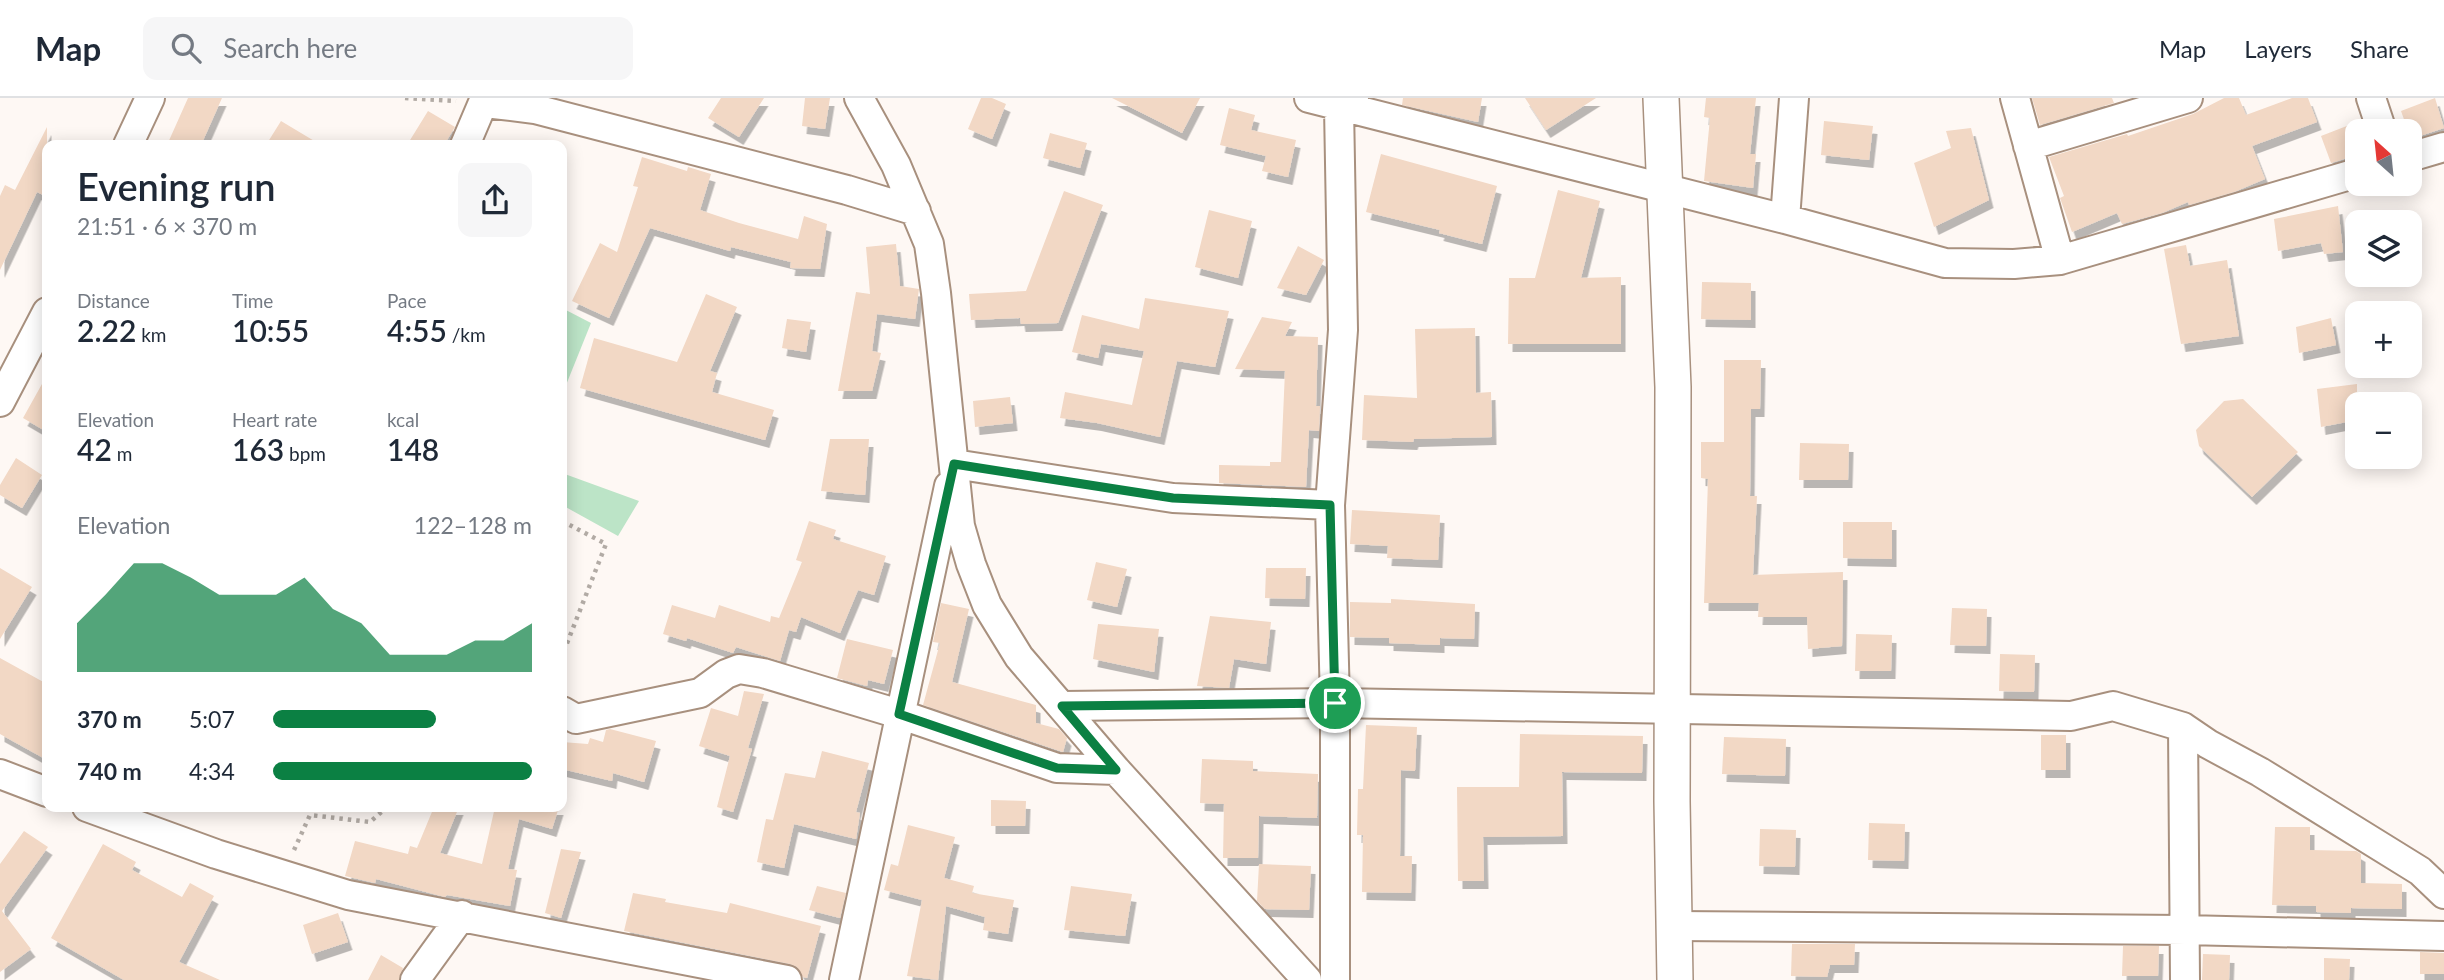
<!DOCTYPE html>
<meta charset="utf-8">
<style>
body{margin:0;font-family:Lato,sans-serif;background:#f6f6f7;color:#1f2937;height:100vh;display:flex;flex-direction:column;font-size:26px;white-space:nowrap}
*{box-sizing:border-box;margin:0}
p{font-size:23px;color:#747a83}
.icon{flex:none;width:38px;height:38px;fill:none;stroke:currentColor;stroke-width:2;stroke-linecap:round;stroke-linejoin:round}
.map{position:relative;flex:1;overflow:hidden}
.panel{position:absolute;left:42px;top:42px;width:525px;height:672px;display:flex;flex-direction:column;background:#fff;border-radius:14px;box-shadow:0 4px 18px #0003}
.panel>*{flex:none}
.needle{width:46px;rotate:333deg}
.fabs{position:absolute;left:2345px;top:21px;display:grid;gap:14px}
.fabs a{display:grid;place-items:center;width:77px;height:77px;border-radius:14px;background:#fff;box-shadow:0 4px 18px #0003;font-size:35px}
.pin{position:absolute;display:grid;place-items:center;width:60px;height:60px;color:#fff;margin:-30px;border:4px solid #fff;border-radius:50%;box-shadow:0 2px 7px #0007}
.round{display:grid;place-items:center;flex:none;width:74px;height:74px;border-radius:14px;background:#f6f6f7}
.head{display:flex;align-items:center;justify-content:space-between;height:119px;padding:0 35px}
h1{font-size:38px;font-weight:600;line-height:52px}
.figures{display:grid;grid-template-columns:repeat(3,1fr);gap:10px;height:119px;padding:7px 35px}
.figures div{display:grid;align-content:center}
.figures b{font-size:30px;font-weight:600}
.figures small{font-size:19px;font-weight:400}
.figures p{font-size:19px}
.chart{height:196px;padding:14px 35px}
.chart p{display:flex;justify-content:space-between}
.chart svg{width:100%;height:126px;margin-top:7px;fill:#0b8043;opacity:.7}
ul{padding:0 35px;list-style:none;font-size:23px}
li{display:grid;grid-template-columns:112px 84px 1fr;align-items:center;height:52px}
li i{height:18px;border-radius:9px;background:#0b8043}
header{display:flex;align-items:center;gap:42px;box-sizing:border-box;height:98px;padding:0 35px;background:#fff;border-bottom:2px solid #e0e1e3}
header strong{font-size:33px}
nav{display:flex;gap:38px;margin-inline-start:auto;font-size:24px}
.search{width:490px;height:63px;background:#f6f6f7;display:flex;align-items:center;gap:18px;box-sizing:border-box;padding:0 24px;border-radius:14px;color:#747a83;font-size:26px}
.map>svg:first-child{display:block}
.green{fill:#bce4c7}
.building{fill:#f2d8c5;filter:url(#shadow)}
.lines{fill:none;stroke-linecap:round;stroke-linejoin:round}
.minor-casing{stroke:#a8907e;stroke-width:32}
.tertiary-casing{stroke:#a8907e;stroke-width:38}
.path{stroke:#b2aba5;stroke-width:4.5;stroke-dasharray:3.5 5;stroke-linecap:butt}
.minor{stroke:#fff;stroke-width:28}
.tertiary{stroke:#fff;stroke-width:35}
.route-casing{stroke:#fff;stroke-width:14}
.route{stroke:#0b8043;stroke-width:9}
</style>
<header>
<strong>Map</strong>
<div class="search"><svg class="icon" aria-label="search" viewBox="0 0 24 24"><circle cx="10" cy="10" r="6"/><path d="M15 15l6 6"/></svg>Search here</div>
<nav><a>Map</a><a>Layers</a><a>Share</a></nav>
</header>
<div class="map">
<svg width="2444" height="882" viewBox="0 0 2444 882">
<defs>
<filter id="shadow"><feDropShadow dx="4.5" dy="8" stdDeviation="0" flood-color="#0004"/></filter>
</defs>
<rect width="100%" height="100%" fill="#fef8f4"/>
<!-- green -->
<path class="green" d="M 562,210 L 591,225 L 562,297 Z
M 562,375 L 639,403 L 618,438 L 562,407 Z"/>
<!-- building -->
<path class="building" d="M 188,0 L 222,0 L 201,47 L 167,47 Z
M 721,0 L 764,0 L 739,39 L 708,20 Z
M 805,0 L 830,0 L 825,31 L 802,28 Z
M 981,0 L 992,0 L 1006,6 L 992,41 L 968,31 Z
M 1112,0 L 1200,0 L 1182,35 Z
M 1403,0 L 1482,0 L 1478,24 L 1402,7 Z
M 1525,0 L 1596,0 L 1546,32 Z
M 1706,0 L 1756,0 L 1750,56 L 1756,56 L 1753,90 L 1704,83 L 1710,20 L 1704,19 Z
M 2032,0 L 2112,0 L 2114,5 L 2040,27 Z
M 2224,0 L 2239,0 L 2246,17 L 2292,0 L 2308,0 L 2317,24 L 2252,48 L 2265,81 L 2234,94 L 2189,107 L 2188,104 L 2162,115 L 2122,126 L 2117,115 L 2072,134 L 2060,100 L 2064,98 L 2049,59 L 2127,36 L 2128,38 L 2193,16 Z
M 2435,0 L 2444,30 L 2411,41 L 2401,13 Z
M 1229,10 L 1255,17 L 1251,32 L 1296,42 L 1288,79 L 1262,73 L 1266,58 L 1220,47 Z
M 428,13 L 455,29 L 444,47 L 407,47 Z
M 281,23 L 321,47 L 266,47 Z
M 1824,23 L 1873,28 L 1869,62 L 1821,57 Z
M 2357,24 L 2357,57 L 2331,65 L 2321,38 Z
M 47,29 L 47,99 L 37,94 L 0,172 L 0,98 L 5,87 L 15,92 Z
M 1971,30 L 1989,102 L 1934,129 L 1914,65 L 1951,50 L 1946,33 Z
M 1050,35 L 1087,45 L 1080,70 L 1043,60 Z
M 1381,56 L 1497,88 L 1482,146 L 1439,135 L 1440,132 L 1366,114 Z
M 642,59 L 687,73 L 688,69 L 711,76 L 700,112 L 739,125 L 798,141 L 804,118 L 827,126 L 820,171 L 790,170 L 791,164 L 731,149 L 730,153 L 650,130 L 609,220 L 572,203 L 600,145 L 617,154 L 638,89 L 633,88 Z
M 1558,92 L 1600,103 L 1581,180 L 1621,179 L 1621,246 L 1508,246 L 1509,180 L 1535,180 Z
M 1064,93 L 1103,107 L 1058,225 L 1021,226 L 1020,220 L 971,222 L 969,196 L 1026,193 Z
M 2338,108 L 2343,154 L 2324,156 L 2321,145 L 2278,153 L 2274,121 Z
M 1209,112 L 1252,123 L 1238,180 L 1195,169 Z
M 896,146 L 900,188 L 919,191 L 915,221 L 877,216 L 872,253 L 881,255 L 872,293 L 838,293 L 856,194 L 870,196 L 866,149 Z
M 2186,147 L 2190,168 L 2227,162 L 2239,238 L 2181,246 L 2164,151 Z
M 1298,148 L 1324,162 L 1306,197 L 1277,190 Z
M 1702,184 L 1751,185 L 1751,222 L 1701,221 Z
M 706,196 L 737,209 L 710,273 L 717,275 L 712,294 L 774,312 L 765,342 L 580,290 L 594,240 L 677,264 Z
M 1145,200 L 1229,213 L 1215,269 L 1177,263 L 1160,339 L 1097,325 L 1060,320 L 1065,294 L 1132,307 L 1144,253 L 1101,246 L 1098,260 L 1072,254 L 1082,217 L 1139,231 Z
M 1262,219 L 1292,224 L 1285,238 L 1318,239 L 1316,308 L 1320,308 L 1319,333 L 1309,332 L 1306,389 L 1219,385 L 1219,367 L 1270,368 L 1270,364 L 1281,364 L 1285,273 L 1235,271 Z
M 2331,220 L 2336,247 L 2299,255 L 2296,229 Z
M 787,221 L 811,224 L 806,254 L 782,250 Z
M 1475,230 L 1476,295 L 1491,294 L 1492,339 L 1414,341 L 1413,344 L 1362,342 L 1364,297 L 1417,300 L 1415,231 Z
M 1724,262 L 1761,262 L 1760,311 L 1751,311 L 1750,398 L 1757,398 L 1753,477 L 1843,474 L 1842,548 L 1808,551 L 1807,519 L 1758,519 L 1759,505 L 1704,505 L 1708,381 L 1701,380 L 1701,344 L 1724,344 Z
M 47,277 L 47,334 L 23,320 Z
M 2357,286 L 2357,322 L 2321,329 L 2317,291 Z
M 1010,299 L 1013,325 L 975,329 L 973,303 Z
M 2243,301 L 2298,354 L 2252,399 L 2199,348 L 2196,332 L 2224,303 Z
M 830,341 L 869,341 L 865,397 L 821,393 Z
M 1800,345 L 1849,346 L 1848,382 L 1799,382 Z
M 16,360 L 42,377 L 22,410 L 0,397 L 0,387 Z
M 1352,412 L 1440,417 L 1438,462 L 1387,460 L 1388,448 L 1350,446 Z
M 809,423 L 836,432 L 833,441 L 886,458 L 874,497 L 858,492 L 840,535 L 801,519 L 796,534 L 789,532 L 780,563 L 736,549 L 733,555 L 687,540 L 686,543 L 663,536 L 672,507 L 715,520 L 719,507 L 770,524 L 771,518 L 779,520 L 802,464 L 796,462 Z
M 1843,424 L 1892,424 L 1892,461 L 1843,460 Z
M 1096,464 L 1127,471 L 1117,509 L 1087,502 Z
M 0,470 L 32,489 L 0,541 Z
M 1266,470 L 1306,470 L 1305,501 L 1265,500 Z
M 1391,501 L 1475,506 L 1474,541 L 1440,540 L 1440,547 L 1389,545 L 1389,540 L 1350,539 L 1350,504 L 1391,505 Z
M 941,505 L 969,511 L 952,584 L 1036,607 L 1036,625 L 1059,631 L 1067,640 L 1063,654 L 923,607 L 940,545 L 933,544 Z
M 1952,510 L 1987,511 L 1986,548 L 1950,547 Z
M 1210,518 L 1271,524 L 1266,566 L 1234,561 L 1229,590 L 1197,588 Z
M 1098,526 L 1159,531 L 1154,574 L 1093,561 Z
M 1856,536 L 1892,537 L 1891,573 L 1855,573 Z
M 847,541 L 893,552 L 884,586 L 868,582 L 867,588 L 837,580 Z
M 2000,556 L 2035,557 L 2034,594 L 1999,593 Z
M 0,560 L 47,586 L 47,662 L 0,636 Z
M 744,593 L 764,596 L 748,650 L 752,651 L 733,714 L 717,709 L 730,658 L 699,648 L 711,610 L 738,618 Z
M 1366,627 L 1417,629 L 1415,673 L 1401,672 L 1400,758 L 1412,758 L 1411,795 L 1362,794 L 1363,737 L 1357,737 L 1358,691 L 1363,691 Z
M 610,631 L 656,643 L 644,684 L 613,675 L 612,683 L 562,671 L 562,644 L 588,646 L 590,640 L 603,644 L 606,632 Z
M 1520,636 L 1643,638 L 1642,675 L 1562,674 L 1563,738 L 1483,739 L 1484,783 L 1458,783 L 1457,689 L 1519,689 Z
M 2041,637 L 2066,637 L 2066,672 L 2041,672 Z
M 1724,639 L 1786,641 L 1785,678 L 1722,676 Z
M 822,653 L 869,665 L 856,714 L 860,715 L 856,741 L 794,726 L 784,770 L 757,764 L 766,721 L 773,722 L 785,675 L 815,680 Z
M 1202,661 L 1253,663 L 1253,673 L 1318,676 L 1317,720 L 1259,718 L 1258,760 L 1223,760 L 1224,706 L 1200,705 Z
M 991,702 L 1026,703 L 1025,728 L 991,728 Z
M 434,709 L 459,709 L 440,755 L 482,766 L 495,709 L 559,709 L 552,731 L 519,721 L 508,771 L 517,772 L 510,808 L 447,797 L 445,799 L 376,781 L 375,785 L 345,778 L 355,743 L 408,756 L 410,748 L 417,750 Z
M 1869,725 L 1905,726 L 1904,763 L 1868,762 Z
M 908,727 L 955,739 L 944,780 L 974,788 L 972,795 L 1014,802 L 1008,836 L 983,832 L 985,819 L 946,808 L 938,882 L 907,878 L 922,802 L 884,792 L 891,766 L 898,768 Z
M 2275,729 L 2310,729 L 2310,752 L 2356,753 L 2361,756 L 2361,785 L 2402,786 L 2402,811 L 2351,810 L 2351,815 L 2316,814 L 2316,808 L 2272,807 Z
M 1760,731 L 1796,732 L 1795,769 L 1759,768 Z
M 24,733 L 48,749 L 2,813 L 31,851 L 0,874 L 0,766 Z
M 103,746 L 136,764 L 132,772 L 182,799 L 190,785 L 214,798 L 179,864 L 220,882 L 124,882 L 51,840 Z
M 561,751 L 581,754 L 561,820 L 545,815 Z
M 1259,766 L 1311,768 L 1309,812 L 1265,811 L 1257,803 Z
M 817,788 L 846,795 L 840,820 L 809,812 Z
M 1071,788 L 1132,796 L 1125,838 L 1064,832 Z
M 633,795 L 666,801 L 665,804 L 727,815 L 730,805 L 821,828 L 807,880 L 803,879 L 797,869 L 790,866 L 624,833 Z
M 338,815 L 348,844 L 312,856 L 303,827 Z
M 1792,846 L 1855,846 L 1854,867 L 1830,867 L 1827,879 L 1791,878 Z
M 2123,848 L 2159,848 L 2158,878 L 2122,878 Z
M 2420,854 L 2444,855 L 2444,876 L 2420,876 Z
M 2203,856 L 2230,857 L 2229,882 L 2202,882 Z
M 381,857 L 403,870 L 399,882 L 368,882 Z
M 2324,860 L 2350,861 L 2349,882 L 2324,882 Z"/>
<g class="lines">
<defs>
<path id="minor" d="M 859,0 L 896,67 L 929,146 L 936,195 L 960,428 L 971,466 L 987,507 L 1019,559 L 1116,672 L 1307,882
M 1309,0 L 1785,121 L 1945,165 L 2014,166 L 2060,162 L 2357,75
M 2015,0 L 2060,162
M 2371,0 L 2382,33
M 485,5 L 535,11 L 847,92 L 916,113
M 128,47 L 150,0
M 465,47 L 485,0
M 2028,48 L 2188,0
M 2410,59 L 2444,49
M 1785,121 L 1794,0
M 0,304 L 47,214
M 954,366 L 1173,400 L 1330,407
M 1062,608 L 1335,605 L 2071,618 L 2113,608 L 2183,629 L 2208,646 L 2260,674 L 2420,773 L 2444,796
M 562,613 L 576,621 L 700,595 L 726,576 L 739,571 L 763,575 L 899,616 L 1057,670 L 1116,672
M 2183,629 L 2185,882
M 0,676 L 47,694
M 87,709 L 216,756 L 348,797 L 787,882
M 1674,828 L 2185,832 L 2444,838
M 415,882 L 462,817
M 844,882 L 949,388
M 1335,882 L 1335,605 L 1330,407 L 1343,232 L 1339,9 L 1354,2"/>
<path id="tertiary" d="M 1661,0 L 1673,289 L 1672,703 L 1675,882"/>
</defs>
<!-- minor casing -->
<use href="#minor" class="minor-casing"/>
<!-- tertiary casing -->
<use href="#tertiary" class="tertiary-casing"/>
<!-- path -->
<path class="path" d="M 405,0 L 456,3
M 562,423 L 606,446 L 562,558
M 294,752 L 310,717 L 370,724 L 387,709"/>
<!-- minor -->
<use href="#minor" class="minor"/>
<!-- tertiary -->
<use href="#tertiary" class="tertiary"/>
</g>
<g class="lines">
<defs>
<path id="route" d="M 954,366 L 1173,400 L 1330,407 L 1335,605 L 1062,608 L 1116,672 L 1057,670 L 899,616 Z"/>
</defs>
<!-- route casing -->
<use href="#route" class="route-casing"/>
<!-- route -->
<use href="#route" class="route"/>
</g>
</svg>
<div class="fabs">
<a><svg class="needle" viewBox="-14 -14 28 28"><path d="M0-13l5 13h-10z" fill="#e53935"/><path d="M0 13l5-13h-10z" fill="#747a83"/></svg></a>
<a><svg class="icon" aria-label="layers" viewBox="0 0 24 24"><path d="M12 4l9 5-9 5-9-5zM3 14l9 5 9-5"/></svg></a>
<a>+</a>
<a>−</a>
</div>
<div class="pin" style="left:1335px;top:605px;background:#1e9e55"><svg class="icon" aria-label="arrive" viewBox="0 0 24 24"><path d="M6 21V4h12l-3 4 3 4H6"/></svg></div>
<section class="panel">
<div class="head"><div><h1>Evening run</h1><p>21:51 · 6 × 370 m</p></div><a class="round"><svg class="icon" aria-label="share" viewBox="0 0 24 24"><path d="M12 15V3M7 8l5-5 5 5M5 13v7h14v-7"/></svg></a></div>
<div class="figures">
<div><p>Distance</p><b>2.22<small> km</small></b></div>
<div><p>Time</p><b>10:55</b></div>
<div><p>Pace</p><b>4:55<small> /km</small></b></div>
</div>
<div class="figures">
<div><p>Elevation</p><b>42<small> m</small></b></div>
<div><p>Heart rate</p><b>163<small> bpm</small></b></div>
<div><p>kcal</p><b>148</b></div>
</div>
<div class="chart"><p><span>Elevation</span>122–128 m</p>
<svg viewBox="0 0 160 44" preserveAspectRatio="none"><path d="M0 44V27L10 17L20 6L30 6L40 11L50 17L60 17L70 17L80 11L90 22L100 27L110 38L120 38L130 38L140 33L150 33L160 27V44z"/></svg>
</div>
<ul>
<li><b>370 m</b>5:07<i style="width:63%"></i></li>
<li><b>740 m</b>4:34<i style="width:100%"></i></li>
</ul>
</section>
</div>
